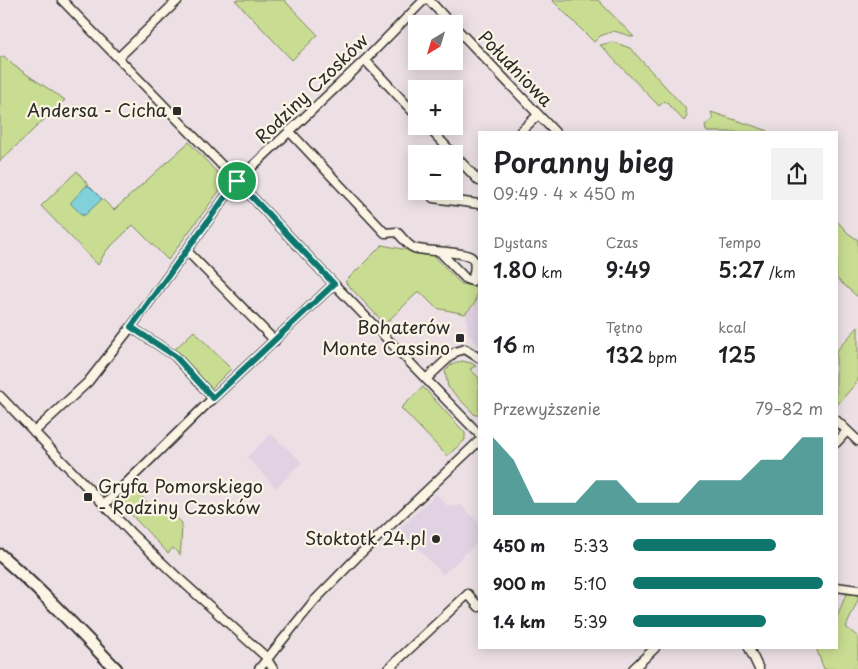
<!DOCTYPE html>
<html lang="pl">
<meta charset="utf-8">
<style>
body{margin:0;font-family:"Playpen Sans",sans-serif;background:#f2f2f2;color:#202124;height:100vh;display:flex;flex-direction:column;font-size:19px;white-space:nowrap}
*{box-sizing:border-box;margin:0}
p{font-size:16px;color:#757577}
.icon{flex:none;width:28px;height:28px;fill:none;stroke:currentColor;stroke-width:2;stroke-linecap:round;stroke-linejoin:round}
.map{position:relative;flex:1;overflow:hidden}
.side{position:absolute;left:478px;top:131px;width:360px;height:518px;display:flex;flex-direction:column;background:#fff;border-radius:0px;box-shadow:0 2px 12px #0003}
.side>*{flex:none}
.needle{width:32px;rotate:218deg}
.buttons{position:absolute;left:408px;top:15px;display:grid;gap:10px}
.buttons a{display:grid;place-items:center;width:55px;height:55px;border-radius:0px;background:#fff;box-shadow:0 2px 12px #0003;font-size:25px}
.pin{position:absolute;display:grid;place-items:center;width:42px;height:42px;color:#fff;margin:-21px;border:2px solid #fff;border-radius:50%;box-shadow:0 1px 5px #0007}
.round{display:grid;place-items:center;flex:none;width:52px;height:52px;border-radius:0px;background:#f2f2f2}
.overview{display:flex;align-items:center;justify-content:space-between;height:85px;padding:0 15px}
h1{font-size:28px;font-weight:600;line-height:38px}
.metrics{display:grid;grid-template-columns:repeat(3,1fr);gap:8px;height:85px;padding:5px 15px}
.metrics div{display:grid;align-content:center}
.metrics b{font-size:21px;font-weight:600}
.metrics small{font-size:14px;font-weight:400}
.metrics p{font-size:14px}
.chart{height:140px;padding:10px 15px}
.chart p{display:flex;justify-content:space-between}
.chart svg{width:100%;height:90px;margin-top:5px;fill:#0f766e;opacity:.7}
ul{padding:0 15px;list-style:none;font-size:16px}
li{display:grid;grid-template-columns:80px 60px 1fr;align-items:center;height:38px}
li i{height:12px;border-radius:6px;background:#0f766e}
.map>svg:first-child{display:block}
.built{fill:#e0d2e3}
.green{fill:#c9dd92;stroke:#7a845e}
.water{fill:#81d1db;stroke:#5f8f95}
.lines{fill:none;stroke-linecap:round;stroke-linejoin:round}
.street-casing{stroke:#2b2b2b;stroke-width:11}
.secondary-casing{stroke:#2b2b2b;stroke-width:15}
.street{stroke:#fcf5e5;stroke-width:8}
.secondary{stroke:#fcf5e5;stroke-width:11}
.route-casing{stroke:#fff;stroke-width:10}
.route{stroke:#0f766e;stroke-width:6}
.poi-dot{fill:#2b2b2b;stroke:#fcf5e5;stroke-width:2}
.labels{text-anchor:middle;stroke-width:4.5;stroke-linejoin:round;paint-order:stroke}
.street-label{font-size:18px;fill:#2b2b2b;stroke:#fcf5e5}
.poi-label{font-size:18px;fill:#2b2b2b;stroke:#fcf5e5;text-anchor:end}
</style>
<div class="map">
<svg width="858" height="669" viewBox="0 0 858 669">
<rect width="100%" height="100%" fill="#ece0e4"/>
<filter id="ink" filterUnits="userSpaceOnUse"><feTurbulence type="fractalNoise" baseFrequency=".02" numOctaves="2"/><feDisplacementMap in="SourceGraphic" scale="10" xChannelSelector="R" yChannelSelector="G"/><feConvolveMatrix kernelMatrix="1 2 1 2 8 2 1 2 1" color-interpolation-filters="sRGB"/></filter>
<g filter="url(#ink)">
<!-- built -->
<path class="built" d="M 478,287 L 479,288 L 479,345 L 468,334 L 466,313 L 475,303 Z
M 271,434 L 302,462 L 276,488 L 247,457 Z
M 436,494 L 448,506 L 453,507 L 461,505 L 479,523 L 479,541 L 443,575 L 400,529 Z"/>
<!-- green -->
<path class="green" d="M 235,0 L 284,0 L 318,35 L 292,60 Z
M 552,0 L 598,0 L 634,37 L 614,31 L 600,36 L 594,42 Z
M 613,42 L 630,48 L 685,108 L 687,116 L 684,121 L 665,101 L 659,106 L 600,45 Z
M 4,56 L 13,65 L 65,100 L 0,161 L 0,58 Z
M 711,112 L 766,130 L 767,132 L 708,132 L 706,131 L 705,125 L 713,119 Z
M 189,142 L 222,178 L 223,186 L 168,260 L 133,225 L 106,251 L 98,265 L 41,206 L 77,171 L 89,186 L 86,186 L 81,215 L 85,215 L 100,200 L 101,198 L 114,210 Z
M 836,220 L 848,233 L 858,240 L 858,297 L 836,278 Z
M 382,245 L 433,255 L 461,284 L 478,287 L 475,303 L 465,314 L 436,308 L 419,291 L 385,324 L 345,282 Z
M 858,327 L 858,381 L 837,405 L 836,404 L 836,351 Z
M 194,331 L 231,369 L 209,391 L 172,352 Z
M 462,361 L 471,363 L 476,366 L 470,369 L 479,378 L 479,415 L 475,415 L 448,387 L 445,371 L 452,364 Z
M 423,387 L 465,433 L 465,440 L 447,456 L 401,408 Z
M 131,485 L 155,511 L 162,504 L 182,523 L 181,546 L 180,555 L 173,548 L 168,553 L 116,499 Z
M 846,594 L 858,595 L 858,600 L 846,627 L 858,637 L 858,669 L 824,669 L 816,648 L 836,648 L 836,620 Z"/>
<!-- water -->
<path class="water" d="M 86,186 L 89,186 L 101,198 L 101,200 L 85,215 L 82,215 L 71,204 L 71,202 Z"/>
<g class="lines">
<defs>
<path id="street" d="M 62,0 L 237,181 L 334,284 L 479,434
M 429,0 L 451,24
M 454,26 L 555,132
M 118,58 L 178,0
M 365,60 L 416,115
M 427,126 L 479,181
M 289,131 L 385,233 L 397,232 C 402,237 408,246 414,248 C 425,252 465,251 472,258 C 477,263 474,274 472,281 L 466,279 L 440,252
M 520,132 L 538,115
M 433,198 L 479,204
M 187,251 L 275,341
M 131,327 L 175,356 L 213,398
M 426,379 L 455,352 L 465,349 L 479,358
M 0,396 L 132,534 L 174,574 L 265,656 L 273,669
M 836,420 L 858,441
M 34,432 L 88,382 L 131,327 L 237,181 L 365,60 L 424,0
M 836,443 L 847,431
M 104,505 L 213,398 L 334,284
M 836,587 L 858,590
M 749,648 L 759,669
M 259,669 L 314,601 L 360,554 L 479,441
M 388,669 L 468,594 L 479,607
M 633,669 L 655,648"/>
<path id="secondary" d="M 0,555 C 41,590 78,630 116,669"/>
</defs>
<!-- street casing -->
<use href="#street" class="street-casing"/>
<!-- secondary casing -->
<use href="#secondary" class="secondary-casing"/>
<!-- street -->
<use href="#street" class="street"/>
<!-- secondary -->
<use href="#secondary" class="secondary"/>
</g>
</g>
<g class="lines" filter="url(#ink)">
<defs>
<path id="route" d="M 237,181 L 334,284 L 213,398 L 175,356 L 131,327 Z"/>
</defs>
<!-- route casing -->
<use href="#route" class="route-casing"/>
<!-- route -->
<use href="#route" class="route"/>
</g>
<!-- markers -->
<g class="poi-dot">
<rect x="172" y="106" width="10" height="10" rx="2.5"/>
<rect x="455" y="333" width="10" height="10" rx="2.5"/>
<rect x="83" y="492" width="10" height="10" rx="2.5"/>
<circle cx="436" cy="539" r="5"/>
</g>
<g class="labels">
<!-- street labels -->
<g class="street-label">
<text transform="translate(515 69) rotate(46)" y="6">Południowa</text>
<text transform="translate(312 89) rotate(-44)" y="6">Rodziny Czosków</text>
</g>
<!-- poi labels -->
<g class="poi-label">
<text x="167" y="117">Andersa - Cicha</text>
<text x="450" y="334">Bohaterów<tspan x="450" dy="21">Monte Cassino</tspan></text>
<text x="98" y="493" text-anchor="start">Gryfa Pomorskiego<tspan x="98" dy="21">- Rodziny Czosków</tspan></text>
<text x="426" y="545">Stoktotk 24.pl</text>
</g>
</g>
</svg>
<div class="buttons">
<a><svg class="needle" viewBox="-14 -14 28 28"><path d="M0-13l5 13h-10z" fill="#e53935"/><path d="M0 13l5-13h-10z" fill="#757577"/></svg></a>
<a>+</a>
<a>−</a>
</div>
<div class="pin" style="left:237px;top:181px;background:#1e9e55"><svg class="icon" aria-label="arrive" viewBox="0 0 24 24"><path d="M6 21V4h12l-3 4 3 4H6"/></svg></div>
<section class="side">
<div class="overview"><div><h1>Poranny bieg</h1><p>09:49 · 4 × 450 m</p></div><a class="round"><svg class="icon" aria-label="share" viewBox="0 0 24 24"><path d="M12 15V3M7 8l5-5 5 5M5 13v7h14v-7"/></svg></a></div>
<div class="metrics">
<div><p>Dystans</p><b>1.80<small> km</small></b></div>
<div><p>Czas</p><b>9:49</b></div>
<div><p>Tempo</p><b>5:27<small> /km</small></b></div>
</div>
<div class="metrics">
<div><b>16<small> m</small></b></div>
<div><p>Tętno</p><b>132<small> bpm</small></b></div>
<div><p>kcal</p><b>125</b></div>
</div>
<div class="chart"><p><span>Przewyższenie</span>79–82 m</p>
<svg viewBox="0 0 160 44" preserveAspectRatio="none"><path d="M0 44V6L10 17L20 38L30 38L40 38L50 27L60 27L70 38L80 38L90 38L100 27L110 27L120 27L130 17L140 17L150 6L160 6V44z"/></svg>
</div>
<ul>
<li><b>450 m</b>5:33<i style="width:75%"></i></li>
<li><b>900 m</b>5:10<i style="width:100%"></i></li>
<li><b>1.4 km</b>5:39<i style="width:70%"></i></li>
</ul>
</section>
</div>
